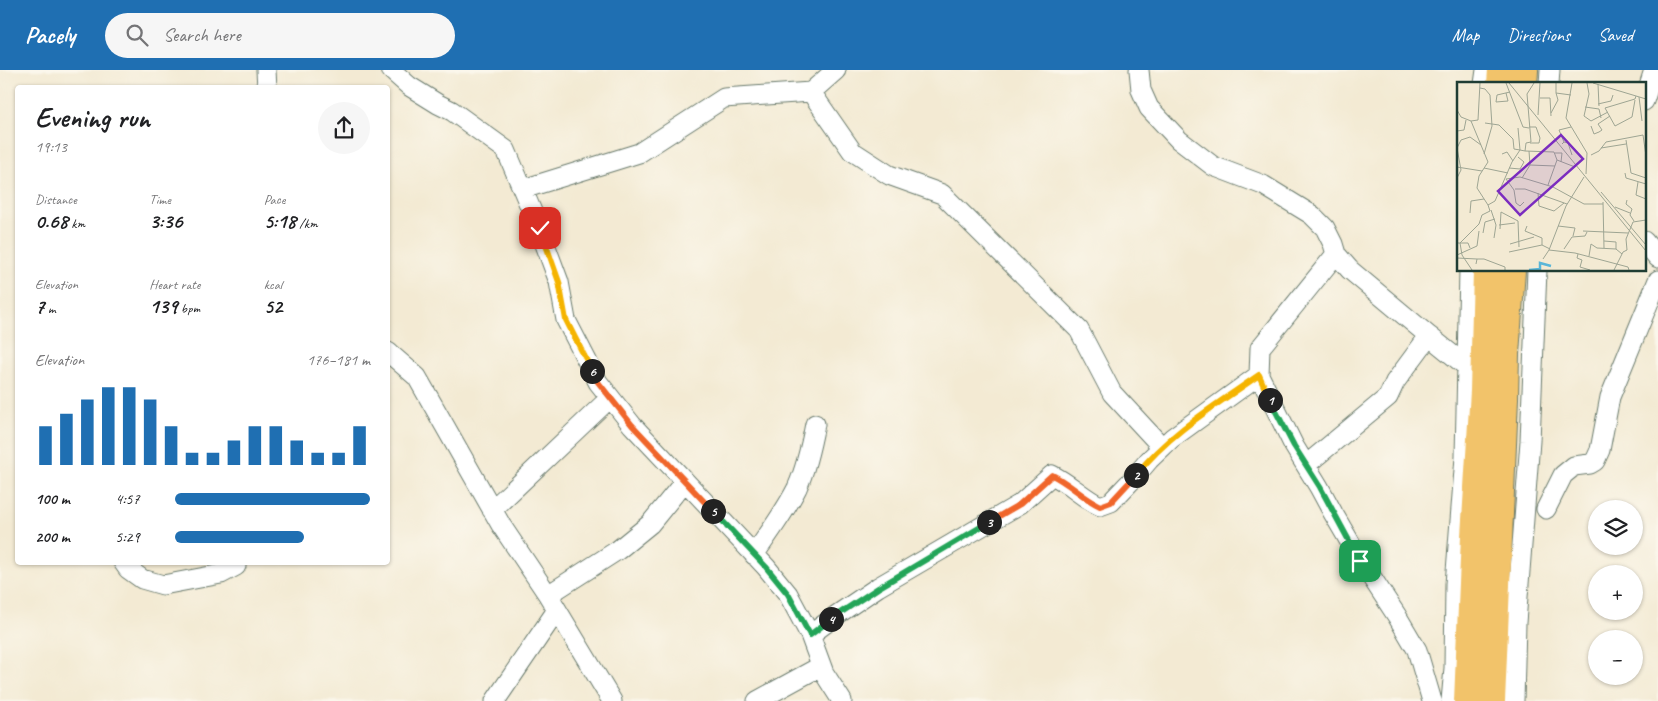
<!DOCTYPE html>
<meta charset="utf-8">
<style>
body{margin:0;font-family:Caveat,sans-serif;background:#f6f6f6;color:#202124;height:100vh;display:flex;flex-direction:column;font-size:19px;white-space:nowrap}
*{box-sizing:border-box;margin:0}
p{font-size:16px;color:#757577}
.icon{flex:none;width:28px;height:28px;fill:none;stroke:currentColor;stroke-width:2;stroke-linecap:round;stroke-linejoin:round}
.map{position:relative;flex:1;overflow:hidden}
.drawer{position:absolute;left:15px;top:15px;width:375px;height:480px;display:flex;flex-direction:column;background:#fff;border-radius:5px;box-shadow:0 1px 4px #0004}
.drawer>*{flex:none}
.fabs{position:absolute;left:1588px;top:430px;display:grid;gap:10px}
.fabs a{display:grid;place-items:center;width:55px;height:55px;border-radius:50%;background:#fff;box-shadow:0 1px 4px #0004;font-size:25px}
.pin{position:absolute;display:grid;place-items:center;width:42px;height:42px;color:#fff;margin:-21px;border-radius:10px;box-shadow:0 2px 8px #0006}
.km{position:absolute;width:25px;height:25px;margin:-12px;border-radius:50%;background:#222;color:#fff;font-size:14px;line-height:25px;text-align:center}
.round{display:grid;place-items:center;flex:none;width:52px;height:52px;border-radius:26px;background:#f6f6f6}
.head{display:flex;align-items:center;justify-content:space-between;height:85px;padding:0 20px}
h1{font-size:28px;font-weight:700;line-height:38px}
.figures{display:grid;grid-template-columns:repeat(3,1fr);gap:8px;height:85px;padding:5px 20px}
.figures div{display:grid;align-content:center}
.figures b{font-size:21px;font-weight:700}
.figures small{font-size:14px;font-weight:400}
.figures p{font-size:14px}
.chart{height:140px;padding:10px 20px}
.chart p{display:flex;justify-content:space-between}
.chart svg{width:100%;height:90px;margin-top:5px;stroke:#1f6fb2;stroke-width:6}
ul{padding:0 20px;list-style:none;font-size:16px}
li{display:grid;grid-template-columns:80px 60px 1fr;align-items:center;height:38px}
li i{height:12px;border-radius:6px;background:#1f6fb2}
header{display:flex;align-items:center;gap:30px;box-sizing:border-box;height:70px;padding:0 25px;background:#1f6fb2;color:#fff}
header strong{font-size:24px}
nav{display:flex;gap:28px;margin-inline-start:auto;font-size:18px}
.search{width:350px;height:45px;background:#f6f6f6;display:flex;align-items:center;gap:12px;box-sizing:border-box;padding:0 18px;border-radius:28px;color:#757577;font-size:19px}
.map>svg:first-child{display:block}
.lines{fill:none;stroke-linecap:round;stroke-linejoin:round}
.minor-casing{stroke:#697a6c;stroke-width:21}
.highway-casing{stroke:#697a6c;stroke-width:28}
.minor{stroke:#fff;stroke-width:19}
.highway{stroke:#f2c36a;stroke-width:26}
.split-1-casing{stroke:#fff;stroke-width:10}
.split-2-casing{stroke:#fff;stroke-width:10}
.split-3-casing{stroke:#fff;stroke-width:10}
.split-4-casing{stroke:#fff;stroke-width:10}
.split-5-casing{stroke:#fff;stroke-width:10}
.split-6-casing{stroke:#fff;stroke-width:10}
.split-7-casing{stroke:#fff;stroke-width:10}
.split-1{stroke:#22a559;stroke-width:6}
.split-2{stroke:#f5b400;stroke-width:6}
.split-3{stroke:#f0652b;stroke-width:6}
.split-4{stroke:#22a559;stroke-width:6}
.split-5{stroke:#22a559;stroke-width:6}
.split-6{stroke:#f0652b;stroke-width:6}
.split-7{stroke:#f5b400;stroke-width:6}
.inset-river{fill:none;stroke:#5ab6d8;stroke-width:2.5}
.inset-road{fill:none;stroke:#9ea593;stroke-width:1}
.view{fill:#7b2cbf;fill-opacity:0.15;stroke:#7b2cbf;stroke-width:2.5}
.inset-edge{fill:none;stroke:#1f3d34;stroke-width:2.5}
</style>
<header>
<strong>Pacely</strong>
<div class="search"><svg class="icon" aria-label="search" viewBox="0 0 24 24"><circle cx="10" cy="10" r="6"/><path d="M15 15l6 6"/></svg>Search here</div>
<nav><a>Map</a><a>Directions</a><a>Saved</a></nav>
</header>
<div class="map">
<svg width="1658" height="631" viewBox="0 0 1658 631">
<rect width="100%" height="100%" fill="#fbf7ec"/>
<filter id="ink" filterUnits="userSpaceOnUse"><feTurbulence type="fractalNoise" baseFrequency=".02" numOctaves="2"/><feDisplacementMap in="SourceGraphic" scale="10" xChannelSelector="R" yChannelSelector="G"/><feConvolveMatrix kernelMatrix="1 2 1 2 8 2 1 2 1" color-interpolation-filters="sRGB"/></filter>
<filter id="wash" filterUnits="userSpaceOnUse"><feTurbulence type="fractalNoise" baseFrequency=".0096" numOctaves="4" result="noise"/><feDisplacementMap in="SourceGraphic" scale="20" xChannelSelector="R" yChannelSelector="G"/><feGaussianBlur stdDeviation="1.12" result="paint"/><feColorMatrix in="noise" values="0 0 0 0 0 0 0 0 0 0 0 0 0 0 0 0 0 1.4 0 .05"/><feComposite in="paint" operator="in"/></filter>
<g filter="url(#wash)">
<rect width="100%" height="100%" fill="#f3ead3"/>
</g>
<g filter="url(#ink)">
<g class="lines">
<defs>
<path id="minor" d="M 266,0 L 267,18
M 391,0 L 409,16 L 438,34 L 452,41 L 506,80 L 539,158 L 559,212 L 566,250 L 598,312 L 632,355 L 766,497 L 788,524 L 810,565 L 824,603 L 842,631
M 1139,0 L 1141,20 L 1149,38 L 1179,70 L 1213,96 L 1263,115 L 1312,145 L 1325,158 L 1333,174 L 1336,184 L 1260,278 L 1259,305 L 1294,376 L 1319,417 L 1333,443 L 1361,491 L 1397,546 L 1417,580 L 1432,631
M 1484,14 L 1486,0
M 1549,14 L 1550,0
M 811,22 L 852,81 L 889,105 L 942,124 L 1079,260 L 1112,323 L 1162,377
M 1644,31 L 1654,0
M 523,119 L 639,83 L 724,28 L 811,22 L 836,0
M 1644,171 L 1658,188
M 1429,266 L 1466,296
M 388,282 L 417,307 L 501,455 L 548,525 L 612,631
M 1306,395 L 1388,327 L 1395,312 L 1429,266 L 1350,200 L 1336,184
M 1546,439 L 1563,405 L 1574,396 L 1590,394 L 1595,391 L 1600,380 L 1610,327 L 1658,210
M 492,440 L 610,328
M 754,485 C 769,463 785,442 797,418 C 806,398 811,375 815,354
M 123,492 L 128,499 L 142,509 L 163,515 L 221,504 L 236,496
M 548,525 L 618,480 L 650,454 L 685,411
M 810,565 L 838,544 L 878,517 L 1020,434 L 1052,405 C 1069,413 1083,428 1100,436 L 1111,432 L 1132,410 L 1149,390 L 1172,368 L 1259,305
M 495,631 L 557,540
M 757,631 L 821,596
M 1451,631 L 1454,598 L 1455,514 L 1465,387 L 1469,200
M 1514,631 L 1516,553 L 1530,371 L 1537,200"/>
<path id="highway" d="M 1500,14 L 1501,0
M 1524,14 L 1525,0
M 1467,631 L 1474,466 L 1483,321 L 1486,200
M 1492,631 L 1505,328 L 1506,284 L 1512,200"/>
</defs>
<!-- minor casing -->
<use href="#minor" class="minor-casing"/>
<!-- highway casing -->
<use href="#highway" class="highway-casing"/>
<!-- minor -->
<use href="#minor" class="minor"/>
<!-- highway -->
<use href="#highway" class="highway"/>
</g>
</g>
<g class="lines" filter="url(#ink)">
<defs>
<path id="split-1" d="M 1270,330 L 1294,376 L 1320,417 L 1360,491"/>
<path id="split-2" d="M 1136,405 C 1169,363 1216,335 1259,305 L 1270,330"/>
<path id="split-3" d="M 989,452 L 1020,434 L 1052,405 C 1069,413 1083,428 1100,436 L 1111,432 L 1136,405"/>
<path id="split-4" d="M 831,549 L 878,518 L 989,452"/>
<path id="split-5" d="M 713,441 L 766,497 L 788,524 L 810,565 L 831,549"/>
<path id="split-6" d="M 592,301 L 598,312 L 632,355 L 713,441"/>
<path id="split-7" d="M 540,158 L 559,212 L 566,250 L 592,301"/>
</defs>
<!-- split-1 casing -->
<use href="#split-1" class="split-1-casing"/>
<!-- split-2 casing -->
<use href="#split-2" class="split-2-casing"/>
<!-- split-3 casing -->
<use href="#split-3" class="split-3-casing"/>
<!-- split-4 casing -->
<use href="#split-4" class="split-4-casing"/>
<!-- split-5 casing -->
<use href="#split-5" class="split-5-casing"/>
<!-- split-6 casing -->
<use href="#split-6" class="split-6-casing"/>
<!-- split-7 casing -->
<use href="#split-7" class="split-7-casing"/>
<!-- split-1 -->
<use href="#split-1" class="split-1"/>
<!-- split-2 -->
<use href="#split-2" class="split-2"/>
<!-- split-3 -->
<use href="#split-3" class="split-3"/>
<!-- split-4 -->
<use href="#split-4" class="split-4"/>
<!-- split-5 -->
<use href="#split-5" class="split-5"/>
<!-- split-6 -->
<use href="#split-6" class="split-6"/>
<!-- split-7 -->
<use href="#split-7" class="split-7"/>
</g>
<!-- overview -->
<g transform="translate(1457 12)">
<rect width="189" height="189" fill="#f3ead3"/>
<path class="inset-river" d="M 72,188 L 83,187 L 83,181 L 94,184"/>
<path class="inset-road" d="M 49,1 L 66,45 L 72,46M 52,1 L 189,169M 99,1 L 99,11 L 114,13M 115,1 L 109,36 L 130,71 L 129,92M 130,1 L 132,12 L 127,34 L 134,39 L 151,30M 136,1 L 189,17M 141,2 L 142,24M 23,6 L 28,7 L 33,13 L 35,44 L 27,72M 49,11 L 51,19 L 39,20 L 40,13 L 53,10M 182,15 L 185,39M 83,16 L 93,16 L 94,34M 178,18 L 175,35 L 158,44 L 148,26 L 178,17 L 179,14M 0,22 L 0,1M 141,22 L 154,19 L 156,13M 128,25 L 142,27 L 144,36M 0,28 L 4,35 L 14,39 L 31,80 L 22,94 L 20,106 L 31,123M 94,31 L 101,18 L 99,11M 81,33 L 83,1M 14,39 L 21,38 L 23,1M 28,41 L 42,43 L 56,57 L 57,67 L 63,68M 134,44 L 137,52 L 142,50 L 145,48 L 141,42 L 153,34M 72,45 L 79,45 L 83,56 L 82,61 L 73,61M 61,46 L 63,68M 0,49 L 7,48 L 9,38M 169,58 L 174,91 L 189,96M 107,60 L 111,61 L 115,73M 105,62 L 107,60 L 102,48 L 114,45M 144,66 L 169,62M 68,69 L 97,70 L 100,78 L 118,85M 98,71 L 105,71 L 104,80M 45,72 L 50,70 L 56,79M 134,73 L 142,69 L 149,60 L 186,53 L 189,74M 73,83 L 98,84M 0,85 L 25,89M 27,86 L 51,91M 52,86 L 63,87 L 67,80 L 61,75M 168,91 L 169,96 L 189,102M 0,96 L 4,88 L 0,66 L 4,58 L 13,55 L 24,63M 65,96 L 73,83 L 72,69M 49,97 L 63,95 L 96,105 L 127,122 L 146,122M 49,97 L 57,108 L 59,121 L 63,124 L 67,120M 181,100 L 179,113 L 189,117M 91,103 L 100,78M 58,107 L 68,107 L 110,122M 144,110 L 189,163M 81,111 L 82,124 L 97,129 L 107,121M 170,118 L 169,122 L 175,127 L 173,133 L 177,139M 146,120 L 147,166M 158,125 L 173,131M 34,128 L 39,143 L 37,156M 13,131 L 14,119 L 27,117M 42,143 L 58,141M 70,144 L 68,149 L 85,156 L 85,163M 101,144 L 118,146 L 116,154M 43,147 L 44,130 L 61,139 L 62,165M 126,149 L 171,151M 26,151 L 28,140 L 38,137M 147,159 L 159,160 L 159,167M 0,161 L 11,161 L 13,166M 53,162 L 77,155M 107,167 L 115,155 L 128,154 L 130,150M 92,168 L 109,124 L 127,95M 52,170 L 85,163 L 93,167M 121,172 L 120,176 L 125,178 L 123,185 L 133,188M 0,173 L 20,164 L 22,149M 132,174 L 134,162 L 140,166 L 159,167 L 165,172M 0,176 L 20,177M 86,177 L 92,168 L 118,171 L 171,185 L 172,188M 19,182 L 20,177 L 27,177 L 48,185 L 48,188M 15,188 L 5,173 L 3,161 L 22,142 L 25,133 L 33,129 L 31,123 L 38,119 L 55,80 L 63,68 L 68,69 L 69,61 L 74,60 L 70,12 L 77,1M 157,188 L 166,170 L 170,168 L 169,157 L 176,140 L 189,138"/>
<path class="view" d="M 104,53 L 126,77 L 63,133 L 41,109 Z"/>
<rect width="189" height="189" class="inset-edge"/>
</g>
</svg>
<div class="fabs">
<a><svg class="icon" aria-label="layers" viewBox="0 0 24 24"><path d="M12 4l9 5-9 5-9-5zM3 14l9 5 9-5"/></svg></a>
<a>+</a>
<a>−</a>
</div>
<div class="pin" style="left:1360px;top:491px;background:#1e9e55"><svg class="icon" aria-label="arrive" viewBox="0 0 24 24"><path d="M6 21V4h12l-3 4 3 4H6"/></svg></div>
<div class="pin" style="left:540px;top:158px;background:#d93025"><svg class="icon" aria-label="check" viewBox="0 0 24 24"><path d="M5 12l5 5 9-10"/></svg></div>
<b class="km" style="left:1270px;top:330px">1</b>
<b class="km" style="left:1136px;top:405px">2</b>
<b class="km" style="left:989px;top:452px">3</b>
<b class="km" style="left:831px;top:549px">4</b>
<b class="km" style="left:713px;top:441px">5</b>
<b class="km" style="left:592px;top:301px">6</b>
<section class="drawer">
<div class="head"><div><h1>Evening run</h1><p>19:13</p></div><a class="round"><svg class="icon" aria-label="share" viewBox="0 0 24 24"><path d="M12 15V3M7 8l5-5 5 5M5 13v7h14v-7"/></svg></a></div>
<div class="figures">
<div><p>Distance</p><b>0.68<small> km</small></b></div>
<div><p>Time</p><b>3:36</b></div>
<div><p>Pace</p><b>5:18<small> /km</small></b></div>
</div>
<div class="figures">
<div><p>Elevation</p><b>7<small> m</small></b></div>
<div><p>Heart rate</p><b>139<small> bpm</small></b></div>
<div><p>kcal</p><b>52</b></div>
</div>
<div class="chart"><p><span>Elevation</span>176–181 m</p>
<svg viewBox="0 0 160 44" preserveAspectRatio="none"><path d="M5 44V25M15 44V19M25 44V12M35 44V6M45 44V6M55 44V12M65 44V25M75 44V38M85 44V38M95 44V32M105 44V25M115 44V25M125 44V32M135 44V38M145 44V38M155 44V25"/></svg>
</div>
<ul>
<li><b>100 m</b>4:57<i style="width:100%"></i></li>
<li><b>200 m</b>5:29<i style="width:66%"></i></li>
</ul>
</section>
</div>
